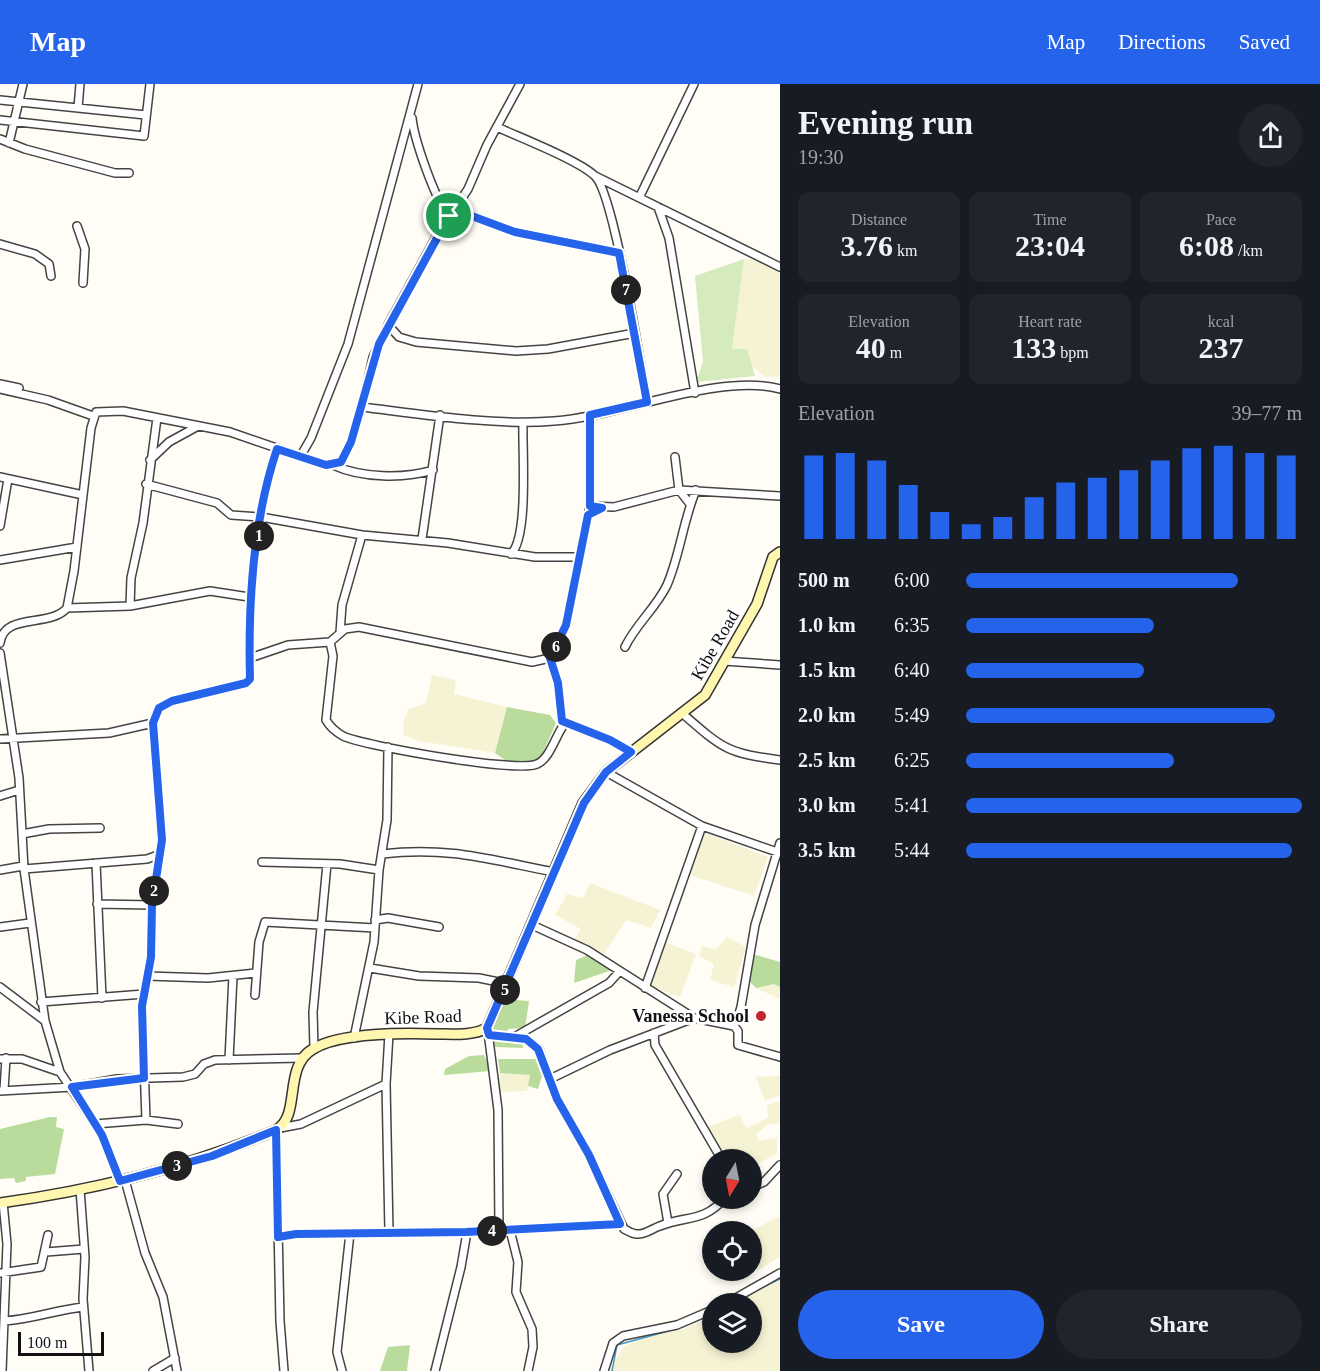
<!DOCTYPE html>
<meta charset="utf-8">
<style>
body{margin:0;font-family:Georgia,serif;background:#20242c;color:#f1f3f6;height:100vh;display:flex;flex-direction:column;font-size:22px;white-space:nowrap}
*{box-sizing:border-box;margin:0}
p{font-size:20px;color:#9ea1a6}
.icon{flex:none;width:33px;height:33px;fill:none;stroke:currentColor;stroke-width:2;stroke-linecap:round;stroke-linejoin:round}
.map{position:relative;flex:1;overflow:hidden}
.side{display:flex;flex-direction:column;background:#171b24;width:540px}
.side>*{flex:none}
.needle{width:39px;rotate:190deg}
.fabs{position:absolute;left:702px;top:1065px;display:grid;gap:12px}
.fabs a{display:grid;place-items:center;width:60px;height:60px;border-radius:50%;background:#171b24;box-shadow:0 3px 9px #0003;font-size:30px}
.scale{position:absolute;left:18px;bottom:15px;width:86px;box-sizing:border-box;padding-left:6px;border:3px solid #111;border-top:0;font-size:16px;line-height:21px;white-space:nowrap;color:#111;-webkit-text-stroke:4px #fff;paint-order:stroke}
.pin{position:absolute;display:grid;place-items:center;width:51px;height:51px;color:#fff;margin:-26px;border:3px solid #fff;border-radius:50%;box-shadow:0 2px 6px #0007}
.km{position:absolute;width:30px;height:30px;margin:-15px;border-radius:50%;background:#222;color:#fff;font-size:16px;line-height:30px;text-align:center}
.round{display:grid;place-items:center;flex:none;width:63px;height:63px;border-radius:32px;background:#20242c}
.summary{display:flex;align-items:center;justify-content:space-between;height:102px;padding:0 18px}
h1{font-size:33px;font-weight:700;line-height:45px}
.metrics{display:grid;grid-template-columns:repeat(3,1fr);gap:9px;height:102px;padding:6px 18px}
.metrics div{display:grid;align-content:center;border-radius:12px;background:#20242c;text-align:center}
.metrics b{font-size:30px;font-weight:700}
.metrics small{font-size:16px;font-weight:400}
.metrics p{font-size:16px}
.chart{height:168px;padding:12px 18px}
.chart p{display:flex;justify-content:space-between}
.chart svg{width:100%;height:108px;margin-top:6px;stroke:#2563eb;stroke-width:6}
.action{display:flex;gap:12px;margin-top:auto;padding:12px 18px}
.action a{flex:1;height:69px;border-radius:36px;background:#2563eb;color:#fff;font-size:24px;font-weight:700;line-height:69px;text-align:center}
.action a+a{background:#20242c;color:#f1f3f6}
ul{padding:0 18px;list-style:none;font-size:20px}
li{display:grid;grid-template-columns:96px 72px 1fr;align-items:center;height:45px}
li i{height:15px;border-radius:8px;background:#2563eb}
header{display:flex;align-items:center;gap:36px;box-sizing:border-box;height:84px;padding:0 30px;background:#2563eb;color:#fff}
header strong{font-size:28px}
nav{display:flex;gap:33px;margin-inline-start:auto;font-size:21px}
main{display:flex;flex:1;min-height:0}
.map>svg:first-child{display:block}
.farmland{fill:#f6f3d4}
.green{fill:#d5ebbd}
.forest{fill:#b9dc9c}
.lines{fill:none;stroke-linecap:round;stroke-linejoin:round}
.stream{stroke:#3f96cf;stroke-width:1.5}
.street-casing{stroke:#444;stroke-width:10}
.secondary-casing{stroke:#333;stroke-width:12}
.street{stroke:#fff;stroke-width:7}
.secondary{stroke:#fff6b0;stroke-width:9}
.route-casing{stroke:#fff;stroke-width:12}
.route{stroke:#2563eb;stroke-width:8}
.poi-dot{fill:#c4262e;stroke:#fff;stroke-width:2}
.labels{text-anchor:middle;stroke-width:6;stroke-linejoin:round;paint-order:stroke}
.street-label{font-size:18px;fill:#111;stroke:#fff}
.poi-label{font-size:18px;font-weight:bold;fill:#111;stroke:#fff;text-anchor:end}
</style>
<header>
<strong>Map</strong>
<nav><a>Map</a><a>Directions</a><a>Saved</a></nav>
</header>
<main>
<div class="map">
<svg width="780" height="1287" viewBox="0 0 780 1287">
<rect width="100%" height="100%" fill="#fffdf5"/>
<!-- farmland -->
<path class="farmland" d="M 744,175 L 751,175 L 780,188 L 780,292 L 765,293 L 732,265 Z
M 432,591 L 456,596 L 454,610 L 507,623 L 495,669 L 419,657 L 403,651 L 404,635 L 409,625 L 426,619 Z
M 703,748 L 768,773 L 754,812 L 690,791 Z
M 590,799 L 660,826 L 651,844 L 626,836 L 604,870 L 574,856 L 581,845 L 555,831 L 567,810 L 583,814 Z
M 727,853 L 746,863 L 734,903 L 710,896 L 714,880 L 699,872 L 702,862 L 716,865 Z
M 665,858 L 696,870 L 680,913 L 648,901 Z
M 774,900 L 780,903 L 780,915 L 756,904 Z
M 500,989 L 530,991 L 527,1007 L 498,1008 Z
M 780,992 L 780,1011 L 765,1017 L 756,993 Z
M 780,1017 L 780,1039 L 767,1041 L 756,1051 L 759,1057 L 777,1054 L 777,1070 L 752,1083 L 752,1076 L 728,1075 L 708,1043 L 739,1031 L 747,1044 L 768,1034 L 767,1021 Z
M 780,1132 L 780,1173 L 758,1186 L 752,1175 L 751,1147 Z
M 780,1193 L 780,1287 L 609,1287 L 624,1262 L 652,1251 L 681,1246 L 712,1232 L 712,1258 L 752,1258 L 752,1220 L 735,1219 Z"/>
<!-- green -->
<path class="green" d="M 744,175 L 732,265 L 747,265 L 755,292 L 696,298 L 703,278 L 695,192 Z"/>
<!-- forest -->
<path class="forest" d="M 507,623 L 550,631 L 556,639 L 539,678 L 508,678 L 495,669 Z
M 590,870 L 612,886 L 574,899 L 576,876 Z
M 753,870 L 780,878 L 780,903 L 774,900 L 756,904 L 747,895 Z
M 500,915 L 529,917 L 525,944 L 508,945 L 506,954 L 523,956 L 523,964 L 495,963 L 491,943 Z
M 484,971 L 491,987 L 444,991 L 445,985 L 469,972 Z
M 498,975 L 538,975 L 543,989 L 538,1005 L 528,1002 L 530,991 L 500,989 Z
M 50,1033 L 57,1033 L 56,1043 L 64,1045 L 55,1090 L 26,1093 L 26,1097 L 16,1099 L 14,1094 L 0,1095 L 0,1045 Z
M 410,1261 L 407,1287 L 380,1287 L 388,1263 Z"/>
<g class="lines">
<!-- stream -->
<path class="stream" d="M 752,1208 L 780,1195
M 693,1238 L 711,1230
M 612,1287 L 617,1261 L 672,1246"/>
<defs>
<path id="street" d="M 0,16 L 146,31
M 78,24 L 80,0
M 412,34 C 414,55 435,116 449,132
M 0,36 L 144,52 L 150,0
M 497,43 C 521,54 578,76 595,92 C 614,110 641,283 647,318
M 0,55 L 25,65 L 115,89 L 129,89
M 9,59 L 23,0
M 595,92 L 780,183
M 640,112 L 694,0
M 658,123 L 669,154 L 695,309
M 453,125 L 515,148 L 619,169
M 77,142 L 85,165 L 83,199
M 0,160 L 35,170 L 49,180 L 51,192
M 388,241 L 399,253 L 416,258 L 516,267 L 548,265 L 635,249
M 0,300 L 19,304
M 0,305 L 48,316 L 93,332
M 362,323 C 420,330 497,342 554,337 C 618,333 720,288 780,305
M 300,373 L 311,354 L 348,260 L 418,0
M 675,373 L 679,406 L 690,420
M 150,376 L 169,358 L 198,342
M 333,381 C 361,394 404,395 433,386
M 0,393 L 83,411
M 146,400 L 217,419 L 231,431 L 261,433 L 362,451 L 448,459 L 535,473 L 578,473
M 590,422 L 614,423 L 679,406 L 780,412
M 0,442 L 8,395
M 422,455 L 440,331
M 511,470 C 529,453 522,366 523,338
M 0,476 L 77,463
M 130,522 L 131,494 L 143,439 L 157,334
M 67,524 L 130,522 L 210,507 L 249,513
M 340,549 L 342,521 L 362,451
M 330,558 L 345,545 L 359,543 L 532,578 L 550,574 L 566,541 L 590,422 L 590,331
M 0,559 C 4,528 50,544 67,524 L 74,487 L 91,344 L 96,328 L 123,327 L 230,348 L 326,381 L 341,378 L 351,358 L 362,323 L 373,273 L 388,241 L 435,155 L 468,105 L 487,61 L 520,0
M 625,563 C 636,540 656,524 667,501 C 680,471 683,437 696,406
M 0,569 L 19,694 L 24,785 L 45,937 L 60,988 L 102,1051 L 120,1097
M 250,574 L 288,561 L 330,558 L 333,572 L 326,636 C 330,643 336,648 343,652 C 364,662 518,689 537,680 C 550,675 556,650 565,639
M 550,574 L 558,599 L 562,637 L 610,656 L 631,668
M 724,577 L 780,581
M 683,630 C 723,665 727,669 780,676
M 0,655 L 109,649 L 153,639 L 159,624 L 172,617 L 246,599 L 250,595 C 248,520 252,437 277,365
M 606,688 L 702,742 L 780,769
M 0,712 L 19,706
M 22,750 L 49,745 L 100,744
M 382,770 C 448,762 491,776 554,788
M 262,778 L 340,780 L 379,786
M 96,779 L 102,914
M 24,785 L 147,775 L 158,771
M 0,786 L 23,782
M 97,820 L 152,821
M 375,836 L 388,834 L 439,843
M 532,841 L 587,866 L 694,934
M 0,843 L 30,839
M 370,884 L 419,892 L 479,894 L 508,900
M 147,892 L 208,894 L 256,889
M 0,903 L 45,937
M 645,904 L 702,742
M 255,911 L 259,858 L 265,838 L 375,844
M 41,918 L 144,910
M 730,941 L 738,933 L 741,923 L 755,841 L 780,759
M 488,948 L 498,1026 L 499,1146
M 654,949 L 655,961 L 722,1076
M 389,950 L 386,1000 L 389,1148
M 489,951 L 526,955 L 539,965 L 557,1015 L 589,1071 L 624,1145 C 628,1147 632,1150 637,1150 C 645,1151 653,1144 660,1142 C 687,1131 703,1139 725,1114
M 516,952 L 609,899 L 619,888
M 354,954 L 374,858 L 379,786 L 387,736 L 388,663
M 314,964 L 313,928 L 327,780
M 0,975 L 22,975 L 60,988
M 229,976 L 233,892
M 550,995 L 610,966 L 694,934 L 734,942 L 738,947 L 738,961 L 780,973
M 4,1006 L 6,974
M 0,1007 L 72,1003 L 117,995 L 183,993 L 195,990 L 204,980 L 215,976 L 302,974
M 146,1036 L 142,922 L 151,873 L 152,821 L 162,756 L 153,639
M 95,1040 L 146,1036 L 178,1040
M 280,1044 L 301,1040 L 386,1000
M 276,1046 L 280,1237 L 284,1287
M 125,1096 L 145,1169 L 163,1213 L 177,1287
M 752,1103 L 764,1098 L 780,1081
M 80,1105 L 85,1173 L 83,1215 L 89,1287
M 668,1139 L 663,1110 L 677,1090
M 510,1146 L 518,1178 L 516,1208 L 532,1245 L 533,1263 L 528,1287
M 278,1153 L 296,1150 L 467,1148 L 620,1140
M 46,1168 L 84,1165
M 0,1189 L 41,1183 L 48,1151
M 725,1220 L 780,1189
M 5,1237 C 33,1235 56,1226 83,1223
M 2,1287 L 7,1160 L 3,1118
M 153,1287 L 175,1274
M 342,1287 L 337,1268 L 350,1149
M 435,1287 L 461,1183 L 467,1148
M 604,1287 L 613,1259 L 623,1252 L 677,1241 L 712,1226"/>
<path id="secondary" d="M 0,1119 C 95,1106 188,1083 276,1046 C 302,1032 282,983 313,965 C 341,948 404,949 437,950 C 452,950 473,952 487,944 L 583,719 L 606,688 L 705,611 L 757,520 L 773,473 L 780,468"/>
</defs>
<!-- street casing -->
<use href="#street" class="street-casing"/>
<!-- secondary casing -->
<use href="#secondary" class="secondary-casing"/>
<!-- street -->
<use href="#street" class="street"/>
<!-- secondary -->
<use href="#secondary" class="secondary"/>
</g>
<g class="lines">
<defs>
<path id="route" d="M 453,125 L 515,148 L 619,169 L 647,318 L 590,331 L 590,422 L 602,424 L 588,431 L 566,541 L 550,574 L 558,599 L 562,637 L 610,656 L 631,668 L 606,688 L 584,719 L 487,944 L 489,951 L 526,955 L 538,965 L 557,1015 L 589,1071 L 620,1140 L 466,1148 L 296,1150 L 278,1153 L 276,1046 L 212,1072 L 120,1097 L 102,1051 L 72,1003 L 144,994 L 142,922 L 151,873 L 152,821 L 162,756 L 153,639 L 159,624 L 172,617 L 246,599 L 250,595 C 248,521 253,436 277,365 L 326,381 L 341,378 L 351,358 L 379,260 Z"/>
</defs>
<!-- route casing -->
<use href="#route" class="route-casing"/>
<!-- route -->
<use href="#route" class="route"/>
</g>
<!-- markers -->
<circle class="poi-dot" cx="761" cy="932" r="6"/>
<g class="labels">
<!-- street labels -->
<g class="street-label">
<text transform="translate(715 561) rotate(-60)" y="6">Kibe Road</text>
<text transform="translate(423 933) rotate(-2)" y="6">Kibe Road</text>
</g>
<!-- poi labels -->
<g class="poi-label">
<text x="749" y="938">Vanessa School</text>
</g>
</g>
</svg>
<div class="fabs">
<a><svg class="needle" viewBox="-14 -14 28 28"><path d="M0-13l5 13h-10z" fill="#e53935"/><path d="M0 13l5-13h-10z" fill="#9ea1a6"/></svg></a>
<a><svg class="icon" aria-label="locate" viewBox="0 0 24 24"><circle cx="12" cy="12" r="6"/><path d="M12 2v4M12 18v4M2 12h4M18 12h4"/></svg></a>
<a><svg class="icon" aria-label="layers" viewBox="0 0 24 24"><path d="M12 4l9 5-9 5-9-5zM3 14l9 5 9-5"/></svg></a>
</div>
<div class="scale">100 m</div>
<div class="pin" style="left:449px;top:132px;background:#1e9e55"><svg class="icon" aria-label="arrive" viewBox="0 0 24 24"><path d="M6 21V4h12l-3 4 3 4H6"/></svg></div>
<b class="km" style="left:259px;top:452px">1</b>
<b class="km" style="left:154px;top:807px">2</b>
<b class="km" style="left:177px;top:1082px">3</b>
<b class="km" style="left:492px;top:1147px">4</b>
<b class="km" style="left:505px;top:906px">5</b>
<b class="km" style="left:556px;top:563px">6</b>
<b class="km" style="left:626px;top:206px">7</b>
</div>
<section class="side">
<div class="summary"><div><h1>Evening run</h1><p>19:30</p></div><a class="round"><svg class="icon" aria-label="share" viewBox="0 0 24 24"><path d="M12 15V3M7 8l5-5 5 5M5 13v7h14v-7"/></svg></a></div>
<div class="metrics">
<div><p>Distance</p><b>3.76<small> km</small></b></div>
<div><p>Time</p><b>23:04</b></div>
<div><p>Pace</p><b>6:08<small> /km</small></b></div>
</div>
<div class="metrics">
<div><p>Elevation</p><b>40<small> m</small></b></div>
<div><p>Heart rate</p><b>133<small> bpm</small></b></div>
<div><p>kcal</p><b>237</b></div>
</div>
<div class="chart"><p><span>Elevation</span>39–77 m</p>
<svg viewBox="0 0 160 44" preserveAspectRatio="none"><path d="M5 44V10M15 44V9M25 44V12M35 44V22M45 44V33M55 44V38M65 44V35M75 44V27M85 44V21M95 44V19M105 44V16M115 44V12M125 44V7M135 44V6M145 44V9M155 44V10"/></svg>
</div>
<ul>
<li><b>500 m</b>6:00<i style="width:81%"></i></li>
<li><b>1.0 km</b>6:35<i style="width:56%"></i></li>
<li><b>1.5 km</b>6:40<i style="width:53%"></i></li>
<li><b>2.0 km</b>5:49<i style="width:92%"></i></li>
<li><b>2.5 km</b>6:25<i style="width:62%"></i></li>
<li><b>3.0 km</b>5:41<i style="width:100%"></i></li>
<li><b>3.5 km</b>5:44<i style="width:97%"></i></li>
</ul>
<div class="action"><a>Save</a><a>Share</a></div>
</section>
</main>
